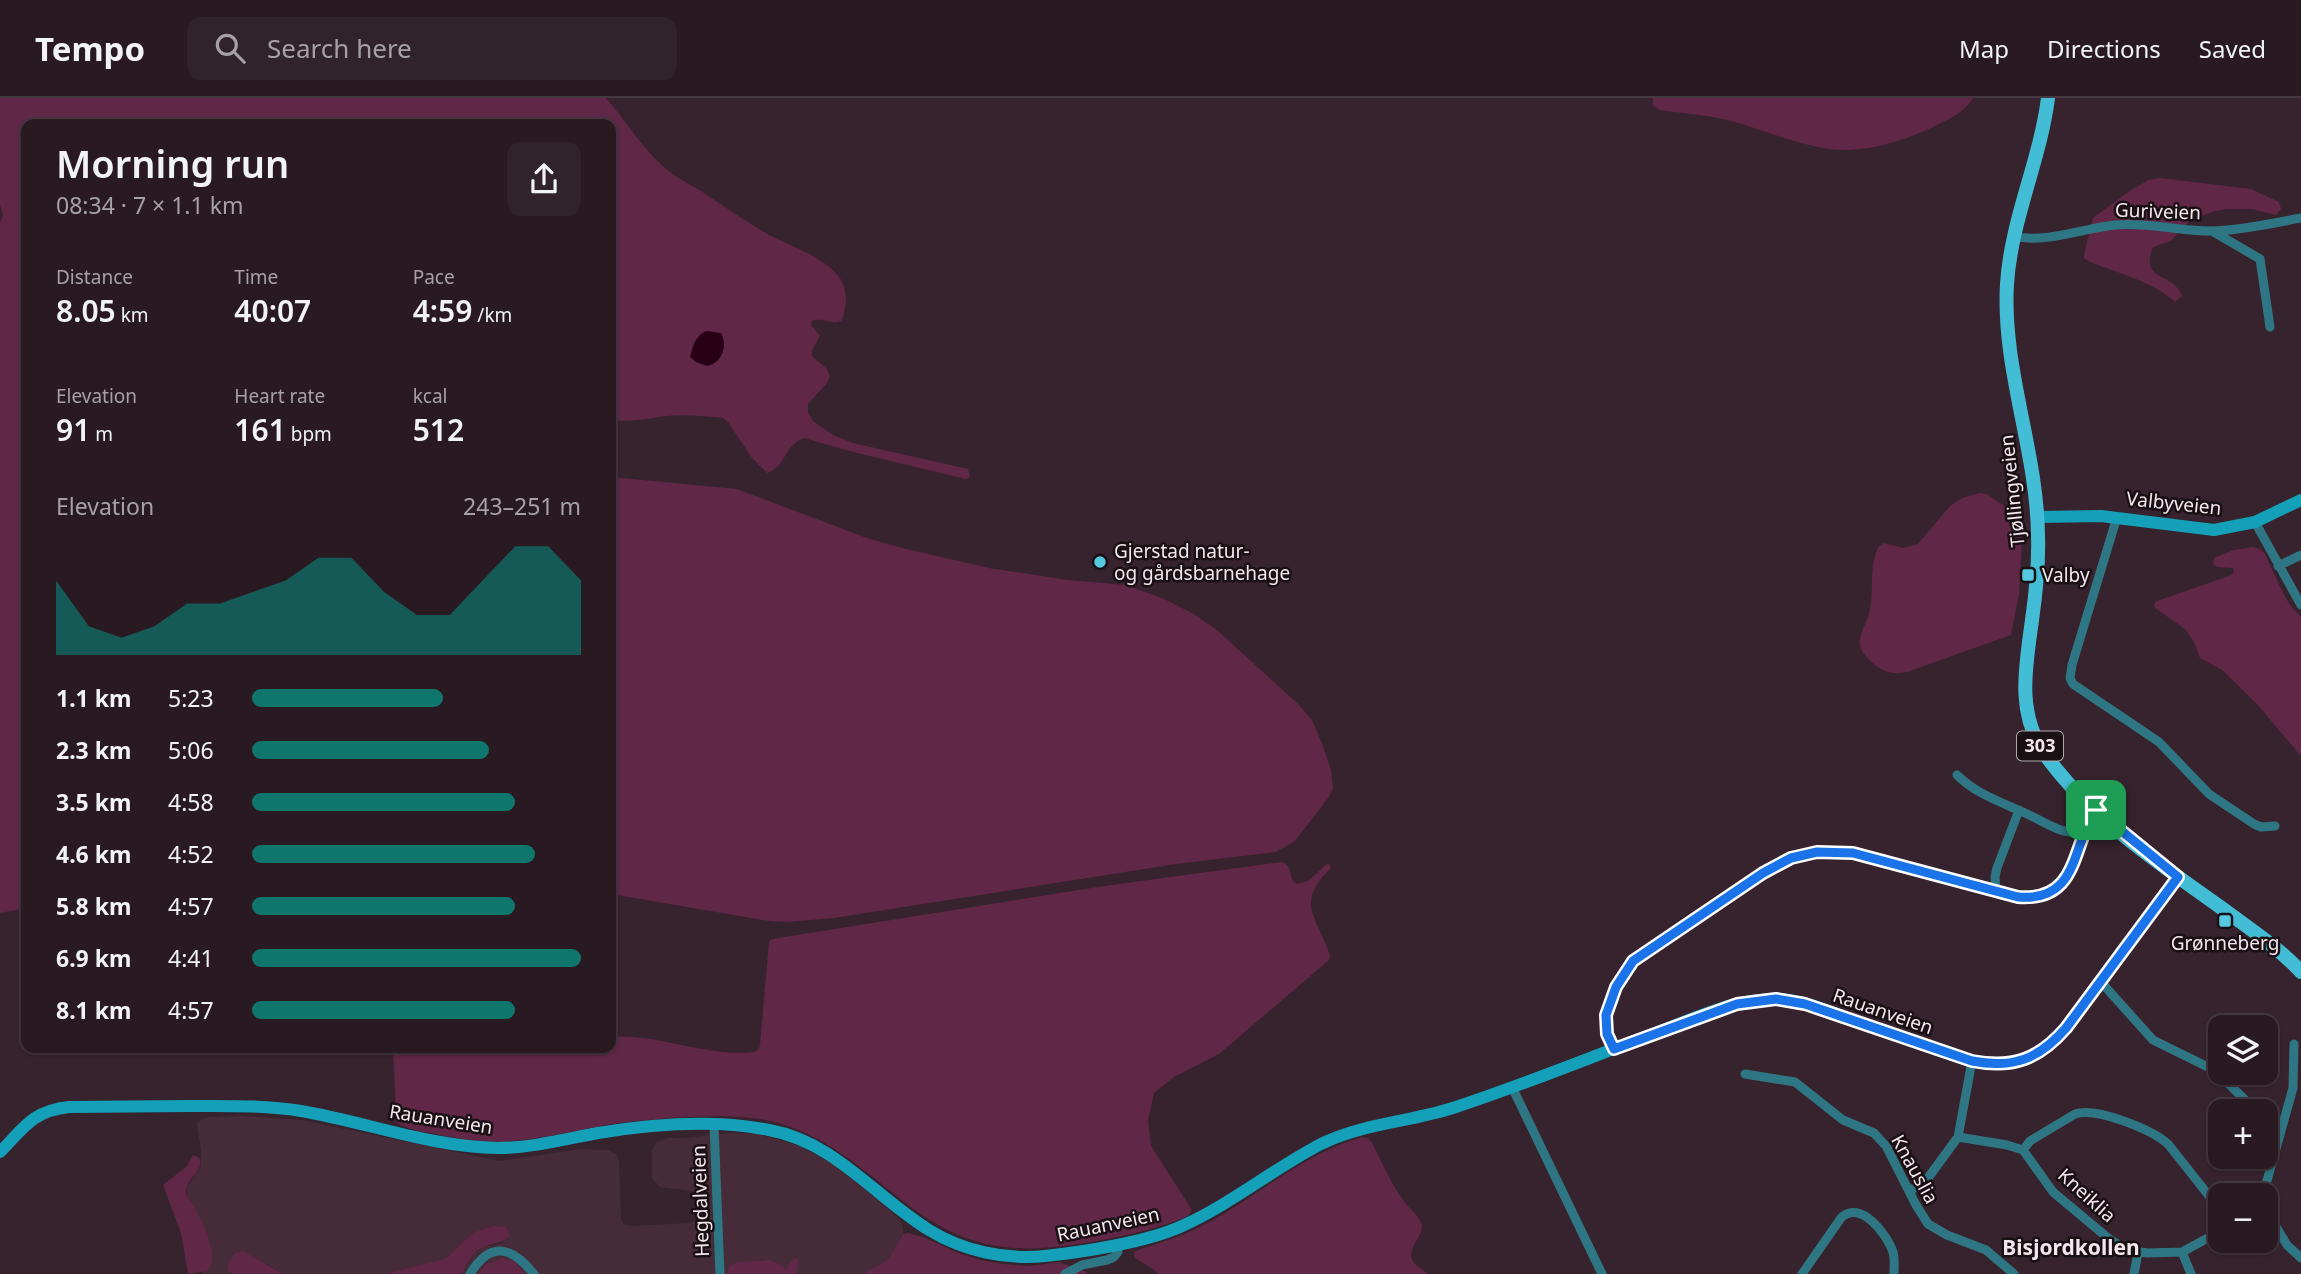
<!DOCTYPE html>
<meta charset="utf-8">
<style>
body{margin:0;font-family:"Noto Sans",sans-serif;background:#31232a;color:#f1f3f6;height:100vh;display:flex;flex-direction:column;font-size:26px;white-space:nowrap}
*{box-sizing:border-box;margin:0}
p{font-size:23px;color:#a5a1a5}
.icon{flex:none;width:38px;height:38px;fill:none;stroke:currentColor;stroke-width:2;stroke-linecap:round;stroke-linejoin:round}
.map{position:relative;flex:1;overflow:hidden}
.drawer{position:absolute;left:21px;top:21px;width:595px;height:934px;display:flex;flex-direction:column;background:#291a22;border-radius:14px;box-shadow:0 2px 5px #0004,0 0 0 2px #453840}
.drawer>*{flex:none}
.tools{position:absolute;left:2208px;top:917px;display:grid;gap:14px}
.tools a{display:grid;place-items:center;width:70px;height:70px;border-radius:14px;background:#291a22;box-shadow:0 2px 5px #0004,0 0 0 2px #453840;font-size:35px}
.pin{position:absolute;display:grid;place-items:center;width:60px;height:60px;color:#fff;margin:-30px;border-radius:14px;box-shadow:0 4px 10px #0006}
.round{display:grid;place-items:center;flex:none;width:74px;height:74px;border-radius:14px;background:#31232a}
.headline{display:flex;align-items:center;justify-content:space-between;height:119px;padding:0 35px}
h1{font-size:38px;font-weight:600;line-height:52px}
.metrics{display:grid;grid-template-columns:repeat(3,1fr);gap:10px;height:119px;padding:7px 35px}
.metrics div{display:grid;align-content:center}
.metrics b{font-size:30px;font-weight:600}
.metrics small{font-size:19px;font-weight:400}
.metrics p{font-size:19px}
.chart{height:196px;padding:14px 35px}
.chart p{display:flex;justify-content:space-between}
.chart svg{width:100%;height:126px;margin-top:7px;fill:#0f766e;opacity:.7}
ul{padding:0 35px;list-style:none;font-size:23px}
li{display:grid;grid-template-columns:112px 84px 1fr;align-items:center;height:52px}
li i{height:18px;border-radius:9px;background:#0f766e}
header{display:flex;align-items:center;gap:42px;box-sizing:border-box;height:98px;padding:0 35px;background:#291a22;border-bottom:2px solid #453840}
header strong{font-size:33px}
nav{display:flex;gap:38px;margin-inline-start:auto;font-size:24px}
.search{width:490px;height:63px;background:#31232a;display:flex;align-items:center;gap:18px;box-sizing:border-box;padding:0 24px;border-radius:14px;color:#a5a1a5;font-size:26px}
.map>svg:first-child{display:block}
.built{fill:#462c39}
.green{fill:#602746}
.water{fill:#270016}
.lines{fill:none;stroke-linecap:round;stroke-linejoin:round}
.street{stroke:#2f7684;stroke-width:9}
.secondary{stroke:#13a0b8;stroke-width:12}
.primary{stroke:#43bdd5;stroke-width:14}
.route-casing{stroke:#fff;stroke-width:14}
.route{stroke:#1a73e8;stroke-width:9}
.poi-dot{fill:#56c9e1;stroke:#191014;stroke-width:2.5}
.labels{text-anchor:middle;stroke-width:5;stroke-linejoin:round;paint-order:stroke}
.shield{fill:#191014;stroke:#b2a6ab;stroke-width:2}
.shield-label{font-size:18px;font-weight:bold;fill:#f4e6ec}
.street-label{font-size:19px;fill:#f4e6ec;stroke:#191014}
.poi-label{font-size:19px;fill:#f4e6ec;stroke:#191014;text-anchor:start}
.neighbourhood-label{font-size:21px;font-weight:bold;fill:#f4e6ec;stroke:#191014}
</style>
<header>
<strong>Tempo</strong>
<div class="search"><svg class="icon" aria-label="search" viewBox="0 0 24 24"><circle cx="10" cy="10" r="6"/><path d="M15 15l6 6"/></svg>Search here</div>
<nav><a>Map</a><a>Directions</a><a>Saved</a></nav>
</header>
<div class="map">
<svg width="2301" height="1176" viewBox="0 0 2301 1176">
<rect width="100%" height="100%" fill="#37232d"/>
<!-- built -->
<path class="built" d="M 242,1018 L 301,1022 L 500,1063 L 581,1051 L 607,1052 L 616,1056 L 619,1063 L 621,1122 L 624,1127 L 633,1128 L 690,1125 L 707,1118 L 708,1107 L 706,1099 L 691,1093 L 660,1089 L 652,1080 L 652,1052 L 657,1044 L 668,1040 L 685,1040 L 726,1035 L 758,1036 L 797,1047 L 833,1066 L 891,1113 L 900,1122 L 903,1129 L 903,1136 L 891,1159 L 883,1165 L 863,1176 L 797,1176 L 796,1160 L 786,1171 L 762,1162 L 751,1165 L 737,1164 L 729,1168 L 727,1176 L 526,1176 L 515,1164 L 486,1166 L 478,1176 L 462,1176 L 474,1155 L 484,1149 L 503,1145 L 493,1128 L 474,1134 L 445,1162 L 385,1176 L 283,1176 L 267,1166 L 229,1173 L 234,1176 L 198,1176 L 202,1176 L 186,1090 L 201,1069 L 201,1051 L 197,1027 L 201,1021 L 210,1019 Z"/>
<!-- green -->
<path class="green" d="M 0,0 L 606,0 C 626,23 642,50 665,70 C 675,79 689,86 701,93 C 722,107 742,121 764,134 C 786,147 833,161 843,186 C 848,198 846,213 841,223 C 831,227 822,219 812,223 L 811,227 L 820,238 L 812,252 L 812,258 L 827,271 L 830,279 L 826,286 L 808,306 L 808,314 L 813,323 L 833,337 L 853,345 L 968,371 L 970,379 L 966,381 L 853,354 L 804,340 C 786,345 785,370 767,375 L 752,360 L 728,324 L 723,320 C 705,318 685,316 666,318 C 644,321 635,324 611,322 L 611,26 L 26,26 L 26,810 L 0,815 L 0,125 L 3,117 L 0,107 Z
M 1653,0 L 1973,0 C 1965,14 1949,21 1935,28 C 1909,41 1877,51 1848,52 C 1807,53 1758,28 1718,20 C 1699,16 1679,15 1660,12 L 1653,8 Z
M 2160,80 L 2251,91 L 2279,104 L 2281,111 L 2276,117 L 2252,111 L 2227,111 L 2215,113 L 2189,123 L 2171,143 L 2153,149 C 2139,184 2174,174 2182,198 L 2175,204 C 2156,185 2116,174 2090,164 L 2084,160 L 2084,156 L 2093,120 L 2131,92 L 2149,82 Z
M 611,379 L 737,391 L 867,440 L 902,450 L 989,470 L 1068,482 L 1125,487 L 1162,500 L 1194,516 L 1218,533 L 1298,606 L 1312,622 L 1323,648 L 1331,672 L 1333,691 L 1329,699 L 1295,743 L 1276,754 L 1176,766 L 834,820 L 787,824 L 769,823 L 611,796 Z
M 1980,395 L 1987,396 L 2007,410 L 2019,412 L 2022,441 L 2019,496 L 2011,537 L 1907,574 C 1900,575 1893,576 1885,573 C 1874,568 1857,554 1860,541 C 1863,527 1870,520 1871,504 C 1873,485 1870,467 1878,449 L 1884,445 L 1903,450 L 1918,446 L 1950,408 L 1962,400 Z
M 2253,449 L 2260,451 L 2265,456 L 2281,491 L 2290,507 L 2301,519 L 2301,658 L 2256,605 L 2222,572 L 2200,560 L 2194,544 L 2185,531 L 2155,510 L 2154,506 L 2157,503 L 2232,477 L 2234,474 L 2233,470 L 2217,469 L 2213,466 L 2214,460 L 2234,452 Z
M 1282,764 C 1294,768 1287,781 1297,786 L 1308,783 L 1327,766 L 1329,766 L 1331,770 C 1295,805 1316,817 1330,857 L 1329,862 L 1219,956 L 1174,979 L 1154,995 L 1148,1023 L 1151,1048 L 1192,1112 L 1188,1118 C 1160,1130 1132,1136 1102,1142 C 1017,1158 967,1155 898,1099 C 853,1063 811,1026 751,1020 C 713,1016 667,1020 629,1024 C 590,1028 552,1040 514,1043 C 488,1046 460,1041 435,1036 C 422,1033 405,1032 395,1023 L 396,1014 L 393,950 L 611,950 L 611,939 C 657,935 709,960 754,954 L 759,951 L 760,946 L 769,844 L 772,841 L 1104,788 Z
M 1362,1039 L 1368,1040 L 1372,1045 C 1382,1064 1391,1086 1404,1103 C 1408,1110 1423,1121 1422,1129 C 1422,1138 1412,1144 1411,1159 L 1414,1165 L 1428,1176 L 1157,1176 L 1156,1173 L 1135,1160 L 1134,1154 C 1144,1149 1154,1147 1165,1143 C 1182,1138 1199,1130 1215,1121 C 1263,1093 1307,1055 1362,1039 Z
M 193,1057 L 199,1059 C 206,1074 184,1080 186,1096 C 198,1115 221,1152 208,1173 L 188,1176 L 181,1135 L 163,1087 L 187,1068 Z
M 493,1128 L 506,1129 L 510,1138 C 501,1146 494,1144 484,1149 C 472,1153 468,1166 462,1176 L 385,1176 L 445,1161 L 474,1134 Z
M 908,1135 L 925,1140 L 958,1155 L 981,1162 L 1003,1166 L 1030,1168 L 1059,1164 L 1085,1173 L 1087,1176 L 863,1176 L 883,1165 L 890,1159 L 903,1136 Z
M 243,1153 L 283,1176 L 234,1176 L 228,1173 L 228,1166 L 235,1155 Z
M 502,1160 L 515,1164 L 526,1176 L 478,1176 L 486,1166 Z
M 794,1160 L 798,1161 L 797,1176 L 727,1176 L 729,1168 L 737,1164 L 771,1162 L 786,1171 Z"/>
<!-- water -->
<path class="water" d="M 706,233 L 721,235 C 728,248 722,265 707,268 L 696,264 L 690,259 C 693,248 695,238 706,233 Z"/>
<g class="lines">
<!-- street -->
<path class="street" d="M 2212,133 L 2260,161 L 2270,229
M 2014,138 C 2043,146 2085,130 2115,127 C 2147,124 2179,133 2211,133 C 2238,133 2274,125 2301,120
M 2117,419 L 2072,567 L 2070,580 L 2073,586 L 2159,644 L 2209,696 L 2254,726 L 2261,729 L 2275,728
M 2255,424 L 2301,507
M 2278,468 L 2301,457
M 1957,677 C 1976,696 2001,704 2025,715 C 2045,724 2059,736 2082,735
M 1996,793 L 1995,779 L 1997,770 L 2019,712
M 2101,884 L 2153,942 L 2216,973 L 2256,1013
M 1614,951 L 1607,936 L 1606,917 L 1616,889 L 1633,863 L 1763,775 L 1791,760 L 1817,754 L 1853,755 L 2018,799 C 2080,804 2071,747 2096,712
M 1745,976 L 1795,984 L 1843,1022 L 1874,1035 L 1886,1048 L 1916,1107 L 1928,1126 L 1947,1137 L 1986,1152 L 2014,1176
M 1512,989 L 1602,1176
M 2266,1025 L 2278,1037
M 714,1028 L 720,1176
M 1958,1039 L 2007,1047 L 2023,1052 L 2053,1094 L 2108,1140 L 2127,1152 L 2147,1155 L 2182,1154 L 2221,1133
M 2023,1052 L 2030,1043 L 2075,1016 C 2096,1009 2151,1031 2168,1046 L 2221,1113
M 1910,1093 L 1928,1080 L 1958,1039 L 1972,963
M 2263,1097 L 2293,990 L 2294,946
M 2266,1112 L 2287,1147 L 2301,1160
M 2182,1154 L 2191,1176
M 470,1176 C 491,1142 512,1149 534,1176
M 1065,1176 L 1082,1167 L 1107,1162 L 1114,1159 L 1118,1154 L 1117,1146
M 1802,1176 L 1841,1120 C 1860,1101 1887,1136 1893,1154 C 1895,1161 1894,1169 1894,1176
M 2134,1176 L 2138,1155"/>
<!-- secondary -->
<path class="secondary" d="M 2038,419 L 2101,418 L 2214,432 L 2255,424 L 2301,402
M 0,1054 C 24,1030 32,1013 69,1009 C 109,1009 150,1008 190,1008 C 227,1008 264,1007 301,1013 C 366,1024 431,1049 498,1050 C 531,1050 566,1041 598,1035 C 653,1026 714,1021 769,1032 C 835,1044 874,1098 929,1132 C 963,1153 1005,1162 1045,1158 C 1083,1154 1148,1144 1182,1128 C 1231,1106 1273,1071 1321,1046 C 1364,1025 1411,1024 1456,1009 C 1523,987 1589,960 1655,935 C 1694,921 1737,899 1780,901 C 1807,903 1833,915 1858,924 C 1896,937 1933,951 1972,963 C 2013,971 2039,961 2066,930 L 2178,779"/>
<!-- primary -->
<path class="primary" d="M 2048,0 C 2040,63 2011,122 2007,186 C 2002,271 2037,352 2038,437 C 2039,466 2036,494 2032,522 C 2026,568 2016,613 2044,655 C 2089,719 2160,766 2223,811 C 2250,831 2278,849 2301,874"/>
</g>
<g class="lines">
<defs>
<path id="route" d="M 2096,712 L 2178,779 L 2066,930 C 2039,961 2013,971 1972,963 L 1805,906 L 1776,901 L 1737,906 L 1614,951 L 1607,936 L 1606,917 L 1616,889 L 1633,863 L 1763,775 L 1791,760 L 1817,754 L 1853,755 L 2018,799 C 2080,804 2071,747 2096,712 Z"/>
</defs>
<!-- route casing -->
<use href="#route" class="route-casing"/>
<!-- route -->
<use href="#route" class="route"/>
</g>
<!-- markers -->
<g class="poi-dot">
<circle cx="1100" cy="464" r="7"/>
<rect x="2021" y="470" width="14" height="14" rx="3.5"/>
<rect x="2218" y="816" width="14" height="14" rx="3.5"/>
</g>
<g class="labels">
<!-- shield labels -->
<rect class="shield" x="2017" y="633.5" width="46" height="29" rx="5"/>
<g class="shield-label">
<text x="2040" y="654">303</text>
</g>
<!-- street labels -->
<g class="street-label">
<text transform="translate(2158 113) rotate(2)" y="7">Guriveien</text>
<text transform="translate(2012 393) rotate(-96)" y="7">Tjøllingveien</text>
<text transform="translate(2174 405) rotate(6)" y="7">Valbyveien</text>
<text transform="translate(1883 913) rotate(19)" y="7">Rauanveien</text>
<text transform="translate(441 1021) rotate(9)" y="7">Rauanveien</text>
<text transform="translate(1915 1071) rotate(61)" y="7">Knauslia</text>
<text transform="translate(2087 1097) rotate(42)" y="7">Kneiklia</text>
<text transform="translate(700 1103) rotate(-92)" y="7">Hegdalveien</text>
<text transform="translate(1108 1126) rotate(-12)" y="7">Rauanveien</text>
</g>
<!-- poi labels -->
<g class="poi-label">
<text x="1114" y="460">Gjerstad natur-<tspan x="1114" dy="22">og gårdsbarnehage</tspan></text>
<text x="2042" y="484">Valby</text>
<text x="2225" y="852" text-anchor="middle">Grønneberg</text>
</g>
<!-- neighbourhood labels -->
<g class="neighbourhood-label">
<text x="2071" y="1157">Bisjordkollen</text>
</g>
</g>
</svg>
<div class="tools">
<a><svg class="icon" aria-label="layers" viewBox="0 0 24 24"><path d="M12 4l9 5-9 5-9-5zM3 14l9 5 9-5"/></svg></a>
<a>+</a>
<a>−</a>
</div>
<div class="pin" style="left:2096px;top:712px;background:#1e9e55"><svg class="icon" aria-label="arrive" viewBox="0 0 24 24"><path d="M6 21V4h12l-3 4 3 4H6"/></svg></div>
<section class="drawer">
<div class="headline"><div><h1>Morning run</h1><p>08:34 · 7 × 1.1 km</p></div><a class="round"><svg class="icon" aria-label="share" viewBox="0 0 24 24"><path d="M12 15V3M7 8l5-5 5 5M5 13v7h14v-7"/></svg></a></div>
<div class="metrics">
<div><p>Distance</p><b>8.05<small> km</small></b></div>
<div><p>Time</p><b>40:07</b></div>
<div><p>Pace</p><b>4:59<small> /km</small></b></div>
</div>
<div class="metrics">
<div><p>Elevation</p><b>91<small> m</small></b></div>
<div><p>Heart rate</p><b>161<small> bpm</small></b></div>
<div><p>kcal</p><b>512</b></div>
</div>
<div class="chart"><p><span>Elevation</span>243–251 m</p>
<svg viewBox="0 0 160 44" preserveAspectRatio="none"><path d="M0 44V18L10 34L20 38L30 34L40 26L50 26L60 22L70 18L80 10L90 10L100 22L110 30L120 30L130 18L140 6L150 6L160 18V44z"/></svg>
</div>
<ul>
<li><b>1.1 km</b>5:23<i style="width:58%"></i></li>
<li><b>2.3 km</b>5:06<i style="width:72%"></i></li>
<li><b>3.5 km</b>4:58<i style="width:80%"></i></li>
<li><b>4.6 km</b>4:52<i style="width:86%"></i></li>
<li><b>5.8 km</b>4:57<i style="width:80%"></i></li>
<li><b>6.9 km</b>4:41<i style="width:100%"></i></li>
<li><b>8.1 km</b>4:57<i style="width:80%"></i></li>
</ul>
</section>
</div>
